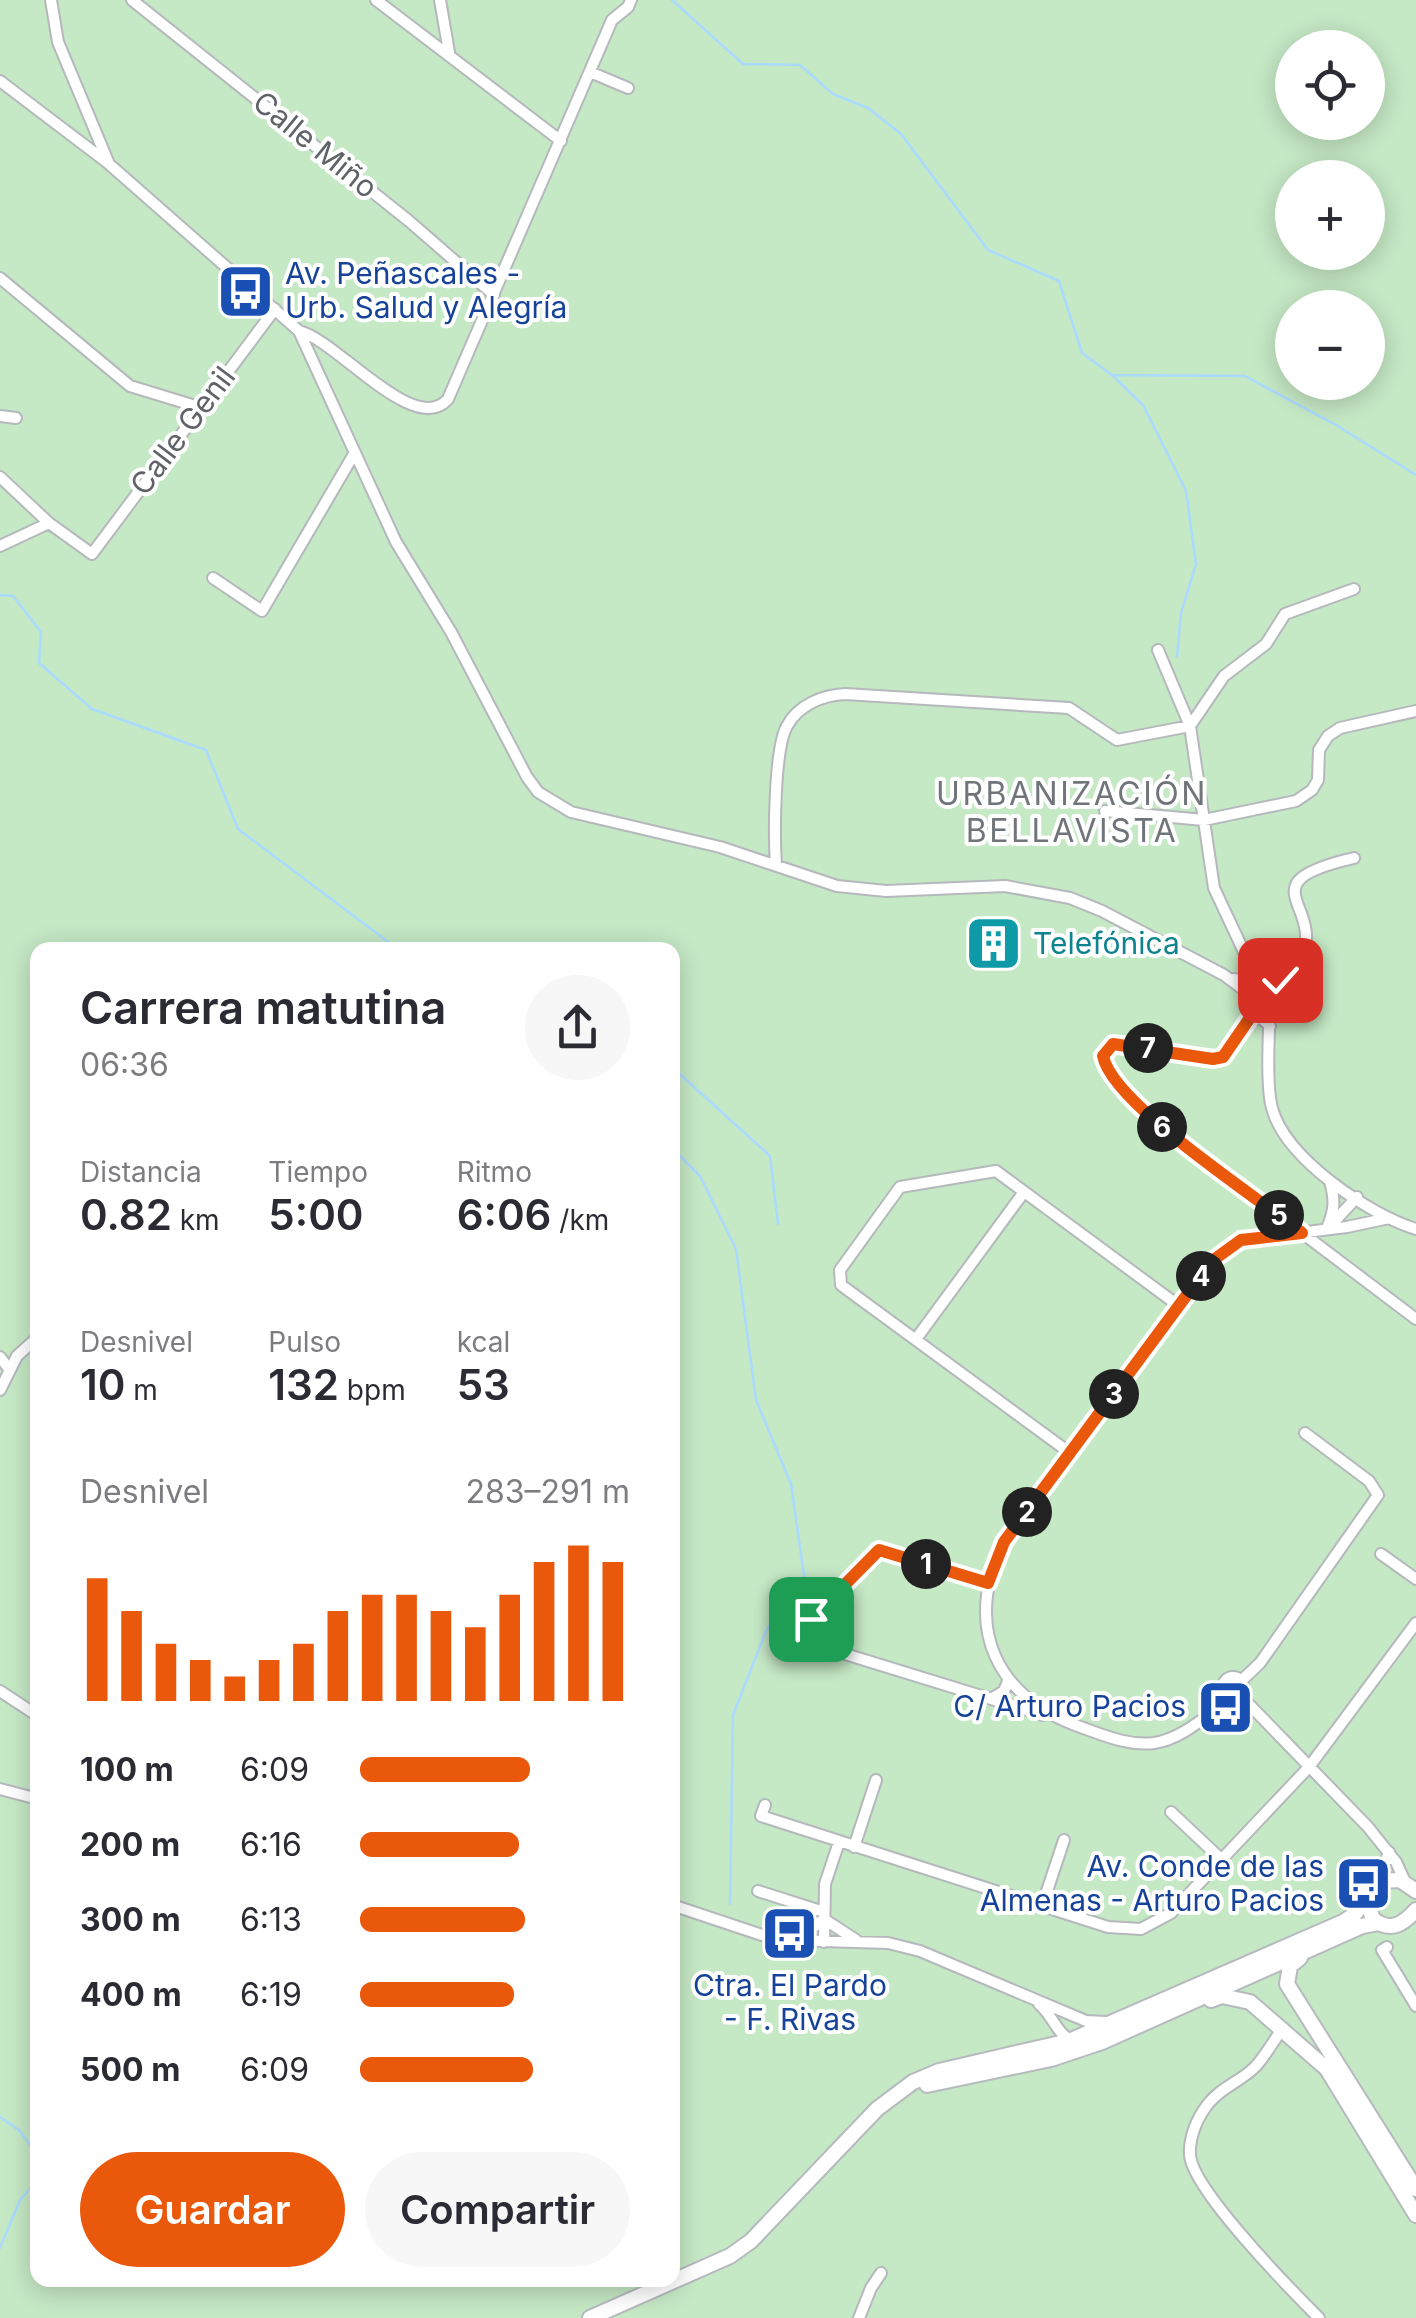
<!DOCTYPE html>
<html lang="es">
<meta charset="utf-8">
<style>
body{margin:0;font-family:Inter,sans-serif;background:#f7f7f7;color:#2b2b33;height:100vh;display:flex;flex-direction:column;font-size:38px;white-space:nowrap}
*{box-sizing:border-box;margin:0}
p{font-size:32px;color:#7c7c81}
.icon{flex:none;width:55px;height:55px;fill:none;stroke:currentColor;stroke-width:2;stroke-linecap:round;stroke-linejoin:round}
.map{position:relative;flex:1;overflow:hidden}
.side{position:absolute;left:30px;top:942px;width:650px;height:1345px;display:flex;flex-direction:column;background:#fff;border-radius:20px;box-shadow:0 5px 25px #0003}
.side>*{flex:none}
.buttons{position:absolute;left:1275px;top:30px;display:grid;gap:20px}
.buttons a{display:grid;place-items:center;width:110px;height:110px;border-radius:50%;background:#fff;box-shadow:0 5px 25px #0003;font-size:50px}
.pin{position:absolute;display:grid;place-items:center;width:85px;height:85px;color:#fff;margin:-42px;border-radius:20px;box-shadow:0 5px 15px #0006}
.km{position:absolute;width:50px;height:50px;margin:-25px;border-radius:50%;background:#222;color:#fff;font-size:28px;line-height:50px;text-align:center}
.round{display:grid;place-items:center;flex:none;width:105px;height:105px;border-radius:52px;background:#f7f7f7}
.head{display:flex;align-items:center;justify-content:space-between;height:170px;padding:0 50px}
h1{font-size:45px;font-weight:600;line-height:75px}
.metrics{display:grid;grid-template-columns:repeat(3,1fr);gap:15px;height:170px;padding:10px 50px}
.metrics div{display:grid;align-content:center}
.metrics b{font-size:42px;font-weight:600}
.metrics small{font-size:28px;font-weight:400}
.metrics p{font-size:28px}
.chart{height:280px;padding:20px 50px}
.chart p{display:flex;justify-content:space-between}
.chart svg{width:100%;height:180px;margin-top:10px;stroke:#ea580c;stroke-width:6}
.primary-button{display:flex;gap:20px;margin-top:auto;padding:20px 50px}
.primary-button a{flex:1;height:115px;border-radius:60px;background:#ea580c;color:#fff;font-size:40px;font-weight:600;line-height:115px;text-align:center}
.primary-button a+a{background:#f7f7f7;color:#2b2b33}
ul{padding:0 50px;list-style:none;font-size:32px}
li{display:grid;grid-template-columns:160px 120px 1fr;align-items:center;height:75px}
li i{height:25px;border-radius:12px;background:#ea580c}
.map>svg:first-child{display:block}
.green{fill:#c5e8c5;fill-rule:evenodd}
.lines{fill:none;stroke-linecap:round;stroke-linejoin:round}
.stream{stroke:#aadaff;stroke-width:2.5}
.street-casing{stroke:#b5b8bc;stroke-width:14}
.secondary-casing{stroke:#b6babf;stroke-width:18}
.street{stroke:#fff;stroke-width:10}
.secondary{stroke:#fff;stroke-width:14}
.route-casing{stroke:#fff;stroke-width:20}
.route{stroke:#ea580c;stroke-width:12}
.labels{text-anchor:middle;stroke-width:8;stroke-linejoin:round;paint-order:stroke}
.street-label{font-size:30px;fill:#5f6368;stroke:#fff}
.transit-label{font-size:30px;fill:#164399;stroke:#fff;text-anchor:end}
.culture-label{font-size:30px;fill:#0d838f;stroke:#fff;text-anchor:start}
.neighbourhood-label{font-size:32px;letter-spacing:2.5px;fill:#70757a;stroke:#fff}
</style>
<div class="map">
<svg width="1416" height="2318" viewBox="0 0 1416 2318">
<rect width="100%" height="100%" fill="#f1efe8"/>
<!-- green -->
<path class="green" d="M 0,0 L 1416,0 L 1416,2318 L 0,2318 ZM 1292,48 L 1368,48 L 1368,122 L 1292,122 ZM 1292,178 L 1368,178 L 1368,252 L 1292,252 ZM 1292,308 L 1368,308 L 1368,382 L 1292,382 ZM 38,950 L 672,950 L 672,2280 L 38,2280 Z"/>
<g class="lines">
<!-- stream -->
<path class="stream" d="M 672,0 L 743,64 L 800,65 L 833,94 L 868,108 L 901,134 L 988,250 L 1059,281 L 1082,353 L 1112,375 L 1245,376 L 1336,425 L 1416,475
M 1112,375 L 1143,405 L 1186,491 L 1196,564 L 1181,613 L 1177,657
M 0,595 L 13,596 L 41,632 L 39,663 L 92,709 L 206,750 L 238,829 L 399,950
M 672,1067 L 770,1156 L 778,1224
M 672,1148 L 700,1176 L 736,1249 L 756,1400 L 791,1484 L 804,1576 L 766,1631 L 733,1715 L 730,1904
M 0,2117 L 20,2131 L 38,2156
M 0,2248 L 20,2200 L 38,2180"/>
<defs>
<path id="street" d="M 51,0 L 58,42 L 109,164 L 299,331 L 396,542 L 451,632 L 527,777 L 538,792 L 571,812 L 720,847 L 837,886 L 886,891 L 1005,886 L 1070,898 L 1102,911 L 1224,975 L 1248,993 L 1250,1002 L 1269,1016
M 132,0 L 409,221 L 494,295
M 376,0 L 561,141
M 440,0 L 449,52
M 590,72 L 628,88
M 0,81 L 108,163
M 0,278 L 130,386 L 202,408
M 299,331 C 337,340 415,438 448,399 L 612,20 L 628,7 L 631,0
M 0,416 L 16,418
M 0,477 L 49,523 L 92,554 L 275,309
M 0,546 L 49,523
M 213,578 L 262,611 L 354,454
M 1158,650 L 1190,726 L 1214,888 L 1259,984
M 1105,811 L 1204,820 L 1296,801 L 1312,790 L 1318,780 L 1319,750 L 1328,736 L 1340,728 L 1416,711
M 776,865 C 774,837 774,749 787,726 C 798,705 823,695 845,694 L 1069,708 L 1117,740 L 1190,726 L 1224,676 L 1266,644 L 1285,614 L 1354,589
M 1234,979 L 1264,985 L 1270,991 C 1270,1020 1265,1082 1272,1108 C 1285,1158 1368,1214 1416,1229
M 1270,991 C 1280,979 1296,972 1302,957 C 1324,904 1245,883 1354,858
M 1270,1026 L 1262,1019 L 1251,1017 C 1241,1033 1233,1055 1213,1059 L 1113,1044 L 1106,1049 L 1103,1062 L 1121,1089 L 1150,1118 L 1416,1319
M 1332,1224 L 1357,1197
M 1327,1228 C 1335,1210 1335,1200 1330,1181
M 916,1339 L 1024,1192
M 0,1357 L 9,1369
M 0,1390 L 17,1356 L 38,1337
M 1070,1453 L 841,1285 L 840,1270 L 900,1187 L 996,1171 L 1179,1306
M 1381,1554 L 1416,1579
M 988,1583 L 879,1550 L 811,1619 L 806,1634 L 819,1646 L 1043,1715
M1223 1687a10 10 0 1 1 20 0a10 10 0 1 1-20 0Z
M 1241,1681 L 1260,1663 L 1378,1495 L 1369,1481 L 1305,1433
M 0,1691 L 38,1716
M 1239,1694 L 1368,1827 L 1396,1862 L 1406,1884
M 1233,1697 C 1209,1713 1183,1739 1154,1743 C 1130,1746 1108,1737 1086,1729 C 996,1699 962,1629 1004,1541 L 1213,1261 L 1241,1240 L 1347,1227 L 1389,1218
M 991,1699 L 1004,1691 L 1009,1679
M 0,1789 L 38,1799
M 765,1805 L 761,1816 L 1108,1927 L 1141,1929 L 1171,1913 L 1309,1767 L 1416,1623
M 1171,1812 L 1222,1860
M 854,1847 L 876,1780
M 1379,1881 L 1389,1852
M 758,1891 L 824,1912
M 672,1905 L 762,1935 L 789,1940 L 888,1943 L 920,1951 L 1086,2021 L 1106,2022
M 1042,1906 L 1064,1840
M 824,1919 L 856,1940
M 797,1940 L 824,1919
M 824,1942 L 825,1884 L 839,1842
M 1387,1947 L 1382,1950 L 1416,2006
M 1039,2004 C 1053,2015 1057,2036 1074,2041
M 1283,2028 C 1274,2040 1266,2055 1256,2066 C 1242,2081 1221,2087 1208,2104 C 1197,2118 1189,2137 1190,2155 C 1192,2189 1291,2290 1319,2318
M 859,2318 L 871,2288 L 881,2273"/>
<path id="secondary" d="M 1366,1900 L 1373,1919 C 1391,1933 1403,1924 1416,1910
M 1300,1958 L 1290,1966 L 1287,1984 L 1416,2189
M 1211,2000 L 1222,1996 L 1250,2002 L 1327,2069 L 1416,2215
M 927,2085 L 1051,2059 L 1102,2042 L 1362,1926 L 1379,1923
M 590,2318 L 730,2256 L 751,2241 L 877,2109 L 913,2082 L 939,2071 L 1069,2041 L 1343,1922 L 1354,1915 L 1379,1881 L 1400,1880 L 1416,1891"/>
</defs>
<!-- street casing -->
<use href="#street" class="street-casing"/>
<!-- secondary casing -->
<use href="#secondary" class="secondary-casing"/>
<!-- street -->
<use href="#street" class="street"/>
<!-- secondary -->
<use href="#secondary" class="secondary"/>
</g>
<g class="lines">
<defs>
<path id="route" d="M 811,1619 L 879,1550 L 988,1583 L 1004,1542 L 1212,1261 L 1241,1240 L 1302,1233 C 1259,1198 1112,1104 1103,1056 L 1113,1044 L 1213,1059 L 1223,1057 L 1258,1006 L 1268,1002 L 1270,992 L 1280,980"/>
</defs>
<!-- route casing -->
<use href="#route" class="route-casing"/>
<!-- route -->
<use href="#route" class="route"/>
</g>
<!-- icons -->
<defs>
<symbol id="bus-square" viewBox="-11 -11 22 22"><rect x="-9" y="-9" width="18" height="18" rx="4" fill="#1a4fb4" stroke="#fff"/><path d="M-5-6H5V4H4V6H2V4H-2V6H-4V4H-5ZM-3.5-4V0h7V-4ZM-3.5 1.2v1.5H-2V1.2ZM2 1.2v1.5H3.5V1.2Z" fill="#fff"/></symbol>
<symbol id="building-square" viewBox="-11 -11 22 22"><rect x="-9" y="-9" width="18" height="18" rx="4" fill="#0f9aa8" stroke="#fff"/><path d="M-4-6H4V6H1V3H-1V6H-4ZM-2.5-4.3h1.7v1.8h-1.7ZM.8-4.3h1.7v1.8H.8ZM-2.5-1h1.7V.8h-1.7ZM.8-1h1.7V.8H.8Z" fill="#fff"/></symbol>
</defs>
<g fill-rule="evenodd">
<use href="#bus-square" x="214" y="260" width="63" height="63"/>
<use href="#building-square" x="962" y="912" width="63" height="63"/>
<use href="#bus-square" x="1194" y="1676" width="63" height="63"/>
<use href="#bus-square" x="1332" y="1852" width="63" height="63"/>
<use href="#bus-square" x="758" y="1902" width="63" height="63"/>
</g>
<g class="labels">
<!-- street labels -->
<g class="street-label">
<text transform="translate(315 145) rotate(39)" y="10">Calle Miño</text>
<text transform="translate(183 431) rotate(-53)" y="10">Calle Genil</text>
</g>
<!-- transit labels -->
<g class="transit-label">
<text x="285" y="284" text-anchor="start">Av. Peñascales -<tspan x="285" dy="34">Urb. Salud y Alegría</tspan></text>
<text x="1186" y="1717">C/ Arturo Pacios</text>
<text x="1324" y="1877">Av. Conde de las<tspan x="1324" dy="34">Almenas - Arturo Pacios</tspan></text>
<text x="790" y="1996" text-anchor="middle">Ctra. El Pardo<tspan x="790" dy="34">- F. Rivas</tspan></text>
</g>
<!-- culture labels -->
<g class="culture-label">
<text x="1033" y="954">Telefónica</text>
</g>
<!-- neighbourhood labels -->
<g class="neighbourhood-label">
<text x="1072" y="805">URBANIZACIÓN<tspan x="1072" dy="37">BELLAVISTA</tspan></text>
</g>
</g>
</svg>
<div class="buttons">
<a><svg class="icon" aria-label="locate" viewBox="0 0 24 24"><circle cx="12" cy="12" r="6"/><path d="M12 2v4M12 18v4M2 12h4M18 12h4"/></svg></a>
<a>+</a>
<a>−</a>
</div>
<div class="pin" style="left:811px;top:1619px;background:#1e9e55"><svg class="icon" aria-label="arrive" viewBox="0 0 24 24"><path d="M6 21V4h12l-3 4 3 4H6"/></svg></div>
<div class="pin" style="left:1280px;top:980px;background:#d93025"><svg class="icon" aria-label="check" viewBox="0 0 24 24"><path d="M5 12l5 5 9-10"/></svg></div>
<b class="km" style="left:926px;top:1564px">1</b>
<b class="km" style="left:1027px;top:1512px">2</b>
<b class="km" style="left:1114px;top:1394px">3</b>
<b class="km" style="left:1201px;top:1276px">4</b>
<b class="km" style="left:1279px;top:1215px">5</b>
<b class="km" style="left:1162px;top:1127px">6</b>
<b class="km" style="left:1148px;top:1048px">7</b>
<section class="side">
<div class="head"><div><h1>Carrera matutina</h1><p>06:36</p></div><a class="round"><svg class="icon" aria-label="share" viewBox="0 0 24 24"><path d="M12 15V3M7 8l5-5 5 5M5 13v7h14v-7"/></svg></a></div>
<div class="metrics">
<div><p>Distancia</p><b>0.82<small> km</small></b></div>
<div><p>Tiempo</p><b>5:00</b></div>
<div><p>Ritmo</p><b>6:06<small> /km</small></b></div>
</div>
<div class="metrics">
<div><p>Desnivel</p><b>10<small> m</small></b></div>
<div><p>Pulso</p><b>132<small> bpm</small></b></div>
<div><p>kcal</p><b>53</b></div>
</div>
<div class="chart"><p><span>Desnivel</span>283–291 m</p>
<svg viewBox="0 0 160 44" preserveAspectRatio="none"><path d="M5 44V14M15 44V22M25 44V30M35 44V34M45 44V38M55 44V34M65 44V30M75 44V22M85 44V18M95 44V18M105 44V22M115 44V26M125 44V18M135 44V10M145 44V6M155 44V10"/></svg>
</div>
<ul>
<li><b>100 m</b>6:09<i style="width:63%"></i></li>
<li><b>200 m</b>6:16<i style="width:59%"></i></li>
<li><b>300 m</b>6:13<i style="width:61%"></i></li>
<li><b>400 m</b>6:19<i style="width:57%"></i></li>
<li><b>500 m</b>6:09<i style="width:64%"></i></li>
</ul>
<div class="primary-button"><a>Guardar</a><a>Compartir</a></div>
</section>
</div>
